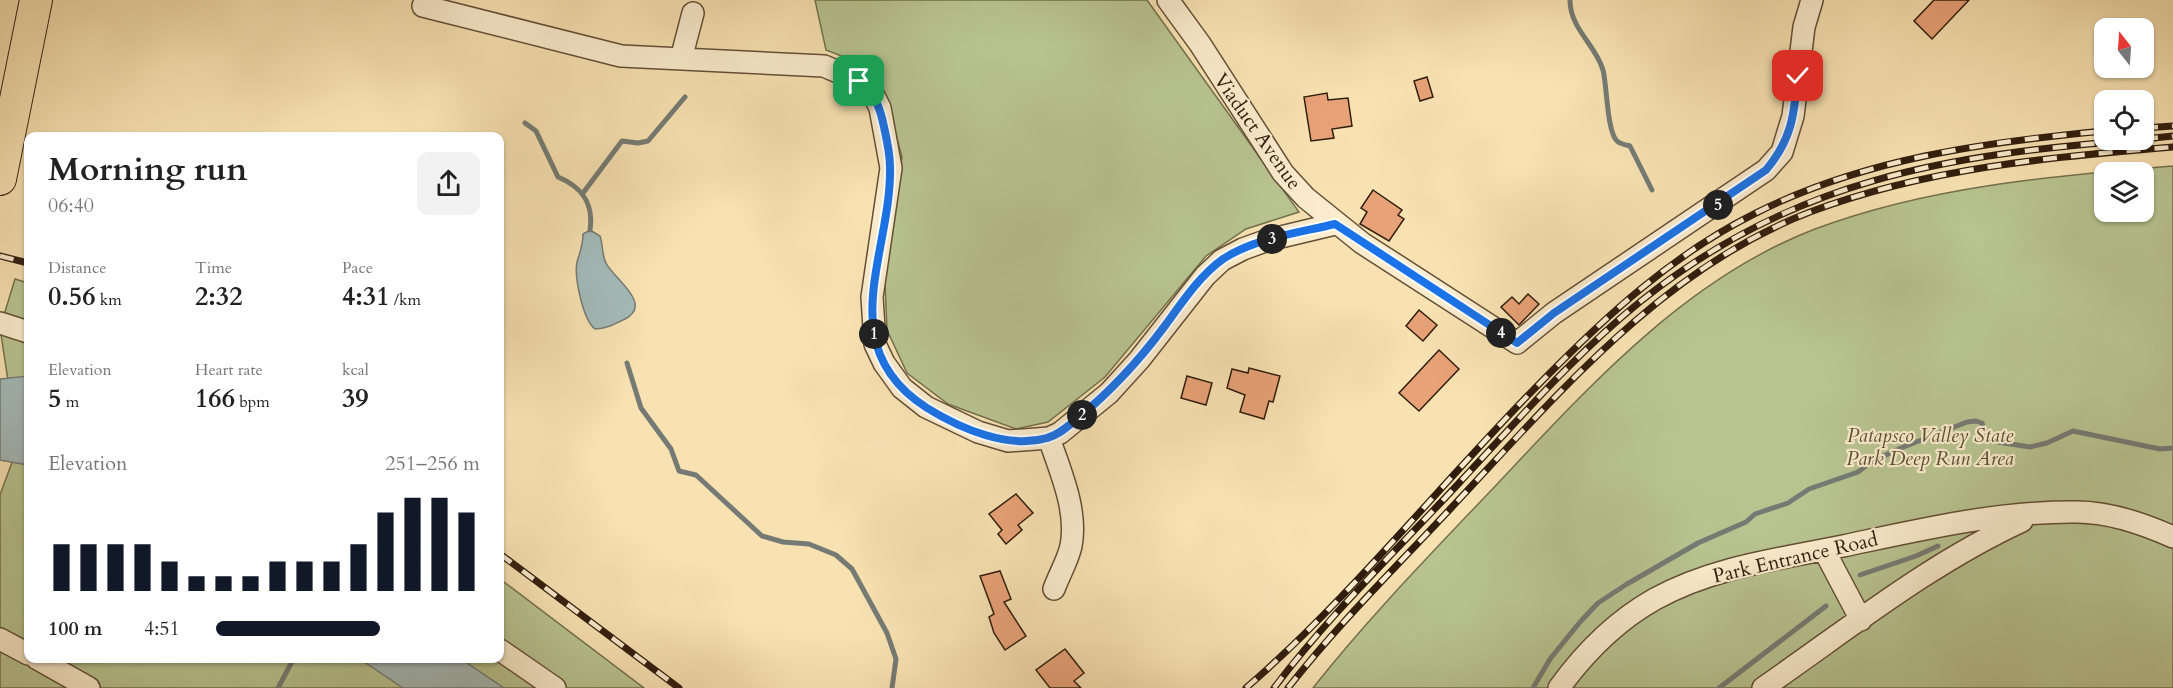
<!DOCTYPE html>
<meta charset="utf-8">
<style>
body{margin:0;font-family:Cardo,serif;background:#f2f2f2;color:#222;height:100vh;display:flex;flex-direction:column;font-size:22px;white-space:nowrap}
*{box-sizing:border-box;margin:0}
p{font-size:20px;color:#767676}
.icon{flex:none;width:33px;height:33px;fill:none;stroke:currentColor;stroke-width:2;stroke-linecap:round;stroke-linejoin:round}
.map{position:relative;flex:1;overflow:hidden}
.details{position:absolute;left:24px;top:132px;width:480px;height:531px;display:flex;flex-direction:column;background:#fff;border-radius:12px;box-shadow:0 2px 4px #0004}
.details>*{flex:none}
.needle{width:39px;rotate:343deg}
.controls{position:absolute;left:2094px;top:18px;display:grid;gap:12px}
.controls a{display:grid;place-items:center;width:60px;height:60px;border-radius:12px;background:#fff;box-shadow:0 2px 4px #0004;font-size:30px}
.pin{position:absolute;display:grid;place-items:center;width:51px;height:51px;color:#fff;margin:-26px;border-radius:12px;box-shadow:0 3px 9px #0006}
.km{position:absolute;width:30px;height:30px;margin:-15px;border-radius:50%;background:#222;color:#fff;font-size:16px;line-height:30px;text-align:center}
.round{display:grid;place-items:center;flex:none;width:63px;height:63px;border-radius:12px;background:#f2f2f2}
.summary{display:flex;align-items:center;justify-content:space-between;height:102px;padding:0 24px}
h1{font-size:33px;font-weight:700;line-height:45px}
.metrics{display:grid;grid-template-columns:repeat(3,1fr);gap:9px;height:102px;padding:6px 24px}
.metrics div{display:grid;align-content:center}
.metrics b{font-size:26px;font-weight:700}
.metrics small{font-size:16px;font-weight:400}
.metrics p{font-size:16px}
.chart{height:168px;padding:12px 24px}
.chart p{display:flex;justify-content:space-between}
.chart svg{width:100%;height:108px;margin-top:6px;stroke:#111827;stroke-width:6}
ul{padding:0 24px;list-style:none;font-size:20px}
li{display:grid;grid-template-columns:96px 72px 1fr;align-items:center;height:45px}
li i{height:15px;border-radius:8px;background:#111827}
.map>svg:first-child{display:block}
.green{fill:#b8c490;stroke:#74704e;stroke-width:1.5;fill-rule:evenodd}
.water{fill:#a3bab9;stroke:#757b74;stroke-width:1.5}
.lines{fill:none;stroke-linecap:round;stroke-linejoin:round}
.stream{stroke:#757b74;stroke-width:5}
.building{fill:#e8a277;stroke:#311d0d;stroke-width:1.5}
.minor-casing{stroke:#634e36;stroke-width:24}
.highway-casing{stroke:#311d0d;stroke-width:34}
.minor{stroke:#faeccd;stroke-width:21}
.highway{stroke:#f8e2b2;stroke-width:32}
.rail-casing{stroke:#311d0d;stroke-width:7}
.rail{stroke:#faeccd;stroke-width:4.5;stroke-dasharray:14;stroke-linecap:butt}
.route-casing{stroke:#fff;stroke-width:12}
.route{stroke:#1a73e8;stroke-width:8}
.labels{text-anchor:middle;stroke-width:4.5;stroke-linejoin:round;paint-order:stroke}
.street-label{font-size:20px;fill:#311d0d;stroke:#faeccd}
.park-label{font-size:20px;font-style:italic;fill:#5a4f34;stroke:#faeccd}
</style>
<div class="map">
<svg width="2173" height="688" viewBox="0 0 2173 688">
<rect width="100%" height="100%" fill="#f8e2b2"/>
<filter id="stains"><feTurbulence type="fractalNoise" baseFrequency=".00333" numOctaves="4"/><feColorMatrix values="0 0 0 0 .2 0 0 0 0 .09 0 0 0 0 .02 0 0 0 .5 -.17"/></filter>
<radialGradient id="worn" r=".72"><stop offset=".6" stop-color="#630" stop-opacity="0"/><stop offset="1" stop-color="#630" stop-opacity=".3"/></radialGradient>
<!-- green -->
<path class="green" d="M 815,0 L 1147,0 L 1299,212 L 1246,229 L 1206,256 L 1105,377 L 1048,422 L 1016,429 L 948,404 L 907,373 L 887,330 L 885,282 L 902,157 L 887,103 L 862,64 L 826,50 Z
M 2173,166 L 2173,688 L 1313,688 C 1365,622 1424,561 1482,500 C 1580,397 1679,281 1815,229 C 1929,186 2053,176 2173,166 ZM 2104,172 L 2144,172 L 2144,212 L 2104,212 Z
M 15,279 L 28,283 L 28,658 L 500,658 L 500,579 L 644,688 L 0,688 L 0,495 L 18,446 L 0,328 Z"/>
<!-- water -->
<path class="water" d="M 590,230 L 600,236 C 603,244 602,256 606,263 C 613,278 654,304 625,319 C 615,324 606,329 595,329 C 583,320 574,277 577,262 C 580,252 583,245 583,234 Z
M 28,376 L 28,465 L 0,460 L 0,379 Z
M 360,659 L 461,659 L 504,688 L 403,688 Z"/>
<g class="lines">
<!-- stream -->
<path class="stream" d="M 1570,0 C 1570,29 1596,45 1603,70 C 1607,85 1607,132 1617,141 C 1620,144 1626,145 1630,146 L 1652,190
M 525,123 L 536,131 L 558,177 C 582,187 594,203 590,230
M 583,193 L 622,141 L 638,143 L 648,141 L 685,97
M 627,363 L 641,408 L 671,449 L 679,471 L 696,475 L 762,536 L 783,542 L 809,544 L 836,555 L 852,569 L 887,633 L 896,659 L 892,688
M 1860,575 L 1916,556 L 1938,546
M 278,688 L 294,658
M 1533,688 L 1550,659 L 1580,622 L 1598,603 L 1627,584 L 1698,543 L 1746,522 L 1755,514 L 1788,503 L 1809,489 L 1858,472 L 1871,462 L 1901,448 L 1967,422 L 1976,421 L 1982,423 L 1986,436 L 1991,441 L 2030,447 L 2047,443 L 2073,431 L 2160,449 L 2173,448
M 1719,688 L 1826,606"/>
</g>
<!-- building -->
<path class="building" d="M 1934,0 L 1969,0 L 1932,39 L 1914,21 Z
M 1427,77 L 1433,97 L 1420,101 L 1414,81 Z
M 1327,93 L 1328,100 L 1348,98 L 1352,126 L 1332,129 L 1334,138 L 1311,141 L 1304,97 Z
M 1373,190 L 1402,210 L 1398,215 L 1404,219 L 1389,241 L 1360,224 L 1367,212 L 1361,208 Z
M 1528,294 L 1539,304 L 1519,325 L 1501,307 L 1512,297 L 1519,304 Z
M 1419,310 L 1437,325 L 1423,341 L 1406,326 Z
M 1439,350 L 1459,369 L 1419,411 L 1399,393 Z
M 1249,368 L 1280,376 L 1273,402 L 1269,401 L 1264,419 L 1240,412 L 1245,395 L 1227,388 L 1232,369 L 1248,373 Z
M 1187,376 L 1212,383 L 1206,405 L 1181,398 Z
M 1016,494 L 1033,513 L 1018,525 L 1022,530 L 1006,544 L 998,534 L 1002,530 L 989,514 Z
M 1000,571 L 1011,599 L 1004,602 L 1026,636 L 1005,650 L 994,633 L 989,617 L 994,614 L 980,576 Z
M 1065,649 L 1084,673 L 1074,681 L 1081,688 L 1050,688 L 1036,670 Z"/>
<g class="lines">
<defs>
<path id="minor" d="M 1168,0 L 1200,44 L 1283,173 L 1306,198 L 1362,243 L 1517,343 L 1554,313 L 1766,170 L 1782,152 L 1793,116 L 1804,27 L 1812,0
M 423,6 L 621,56 L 824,66 L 859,81 L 871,90 L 880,108 L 891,168 L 872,297 L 875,344 L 884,363 L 902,388 L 926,407 L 978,432 L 1008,441 L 1049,438 L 1060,433 L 1109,393 L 1139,360 L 1205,276 L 1222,260 L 1243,249 L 1268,240 L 1335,224
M 681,59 L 693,13
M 0,323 L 28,332
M 1049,438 C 1060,471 1078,510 1071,546 C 1068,560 1059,575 1054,589
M 1824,550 L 1861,620
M 0,639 L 28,654
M 500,650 L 555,688
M 36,658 L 89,688
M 1559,688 C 1585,652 1616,621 1655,599 C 1713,567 1779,559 1843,546 C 1919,530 1998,511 2077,512 C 2109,512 2144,524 2173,537
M 1763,688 C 1847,630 1929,564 2022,521"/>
<path id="highway" d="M 0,179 L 36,0"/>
</defs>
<!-- minor casing -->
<use href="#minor" class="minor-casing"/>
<!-- highway casing -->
<use href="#highway" class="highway-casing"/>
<!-- minor -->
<use href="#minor" class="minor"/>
<!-- highway -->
<use href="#highway" class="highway"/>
<defs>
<path id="rail" d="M 2144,128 L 2173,126
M 2144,139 L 2173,136
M 0,256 L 28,263
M 500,554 L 679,688
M 1246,688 C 1352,596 1443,481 1542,381 C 1606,316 1672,255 1754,214 C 1862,159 1985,142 2104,131
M 1274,688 C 1329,615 1398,549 1460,482 C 1518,420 1575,354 1641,301 C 1794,179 1947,155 2135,140
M 1288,688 C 1338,624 1397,566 1452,507 C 1558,394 1662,269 1810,212 C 1927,168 2050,157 2173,147"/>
</defs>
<!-- rail casing -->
<use href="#rail" class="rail-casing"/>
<!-- rail -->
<use href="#rail" class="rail"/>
</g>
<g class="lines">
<defs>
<path id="route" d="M 859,81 C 875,94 880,107 884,127 C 887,140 890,154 890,167 C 892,253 830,346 927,408 C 961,429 1008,449 1047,438 C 1059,435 1068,426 1077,419 C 1111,391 1138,362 1164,327 C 1181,304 1199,276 1223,259 C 1255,238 1298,233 1335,224 L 1517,343 L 1554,313 L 1766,170 C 1792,139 1794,115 1798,76"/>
</defs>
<!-- route casing -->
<use href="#route" class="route-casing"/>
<!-- route -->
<use href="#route" class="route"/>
</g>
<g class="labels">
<!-- street labels -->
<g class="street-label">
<text transform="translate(1258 131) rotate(55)" y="7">Viaduct Avenue</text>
<text transform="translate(1795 557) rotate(-13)" y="7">Park Entrance Road</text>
</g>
<!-- park labels -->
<g class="park-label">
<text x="1930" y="442">Patapsco Valley State<tspan x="1930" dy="23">Park Deep Run Area</tspan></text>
</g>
</g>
<rect width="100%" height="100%" filter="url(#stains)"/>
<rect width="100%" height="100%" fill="url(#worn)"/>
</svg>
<div class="controls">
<a><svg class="needle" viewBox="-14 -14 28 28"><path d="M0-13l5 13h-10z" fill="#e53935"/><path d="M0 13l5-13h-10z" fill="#767676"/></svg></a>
<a><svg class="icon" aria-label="locate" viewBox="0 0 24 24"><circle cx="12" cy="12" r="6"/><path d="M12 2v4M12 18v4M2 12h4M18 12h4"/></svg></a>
<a><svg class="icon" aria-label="layers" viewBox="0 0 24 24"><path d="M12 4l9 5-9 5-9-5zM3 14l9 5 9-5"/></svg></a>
</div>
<div class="pin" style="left:859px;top:81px;background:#1e9e55"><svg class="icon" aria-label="arrive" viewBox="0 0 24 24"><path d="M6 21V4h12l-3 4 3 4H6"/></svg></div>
<div class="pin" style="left:1798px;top:76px;background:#d93025"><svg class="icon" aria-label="check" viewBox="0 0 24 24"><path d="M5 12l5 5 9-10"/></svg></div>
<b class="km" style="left:874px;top:334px">1</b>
<b class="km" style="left:1082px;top:415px">2</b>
<b class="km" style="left:1272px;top:239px">3</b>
<b class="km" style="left:1501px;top:333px">4</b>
<b class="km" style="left:1718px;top:205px">5</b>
<section class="details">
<div class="summary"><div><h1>Morning run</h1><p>06:40</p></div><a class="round"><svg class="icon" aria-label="share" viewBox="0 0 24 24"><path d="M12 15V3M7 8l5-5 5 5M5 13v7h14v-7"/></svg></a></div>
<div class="metrics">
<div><p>Distance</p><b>0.56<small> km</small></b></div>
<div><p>Time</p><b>2:32</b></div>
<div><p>Pace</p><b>4:31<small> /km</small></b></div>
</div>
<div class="metrics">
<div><p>Elevation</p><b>5<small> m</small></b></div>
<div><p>Heart rate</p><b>166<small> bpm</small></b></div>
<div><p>kcal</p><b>39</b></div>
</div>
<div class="chart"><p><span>Elevation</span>251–256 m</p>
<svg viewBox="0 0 160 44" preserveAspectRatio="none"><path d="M5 44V25M15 44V25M25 44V25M35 44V25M45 44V32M55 44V38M65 44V38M75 44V38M85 44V32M95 44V32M105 44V32M115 44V25M125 44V12M135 44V6M145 44V6M155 44V12"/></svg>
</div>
<ul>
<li><b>100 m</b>4:51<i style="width:62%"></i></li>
</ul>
</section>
</div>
